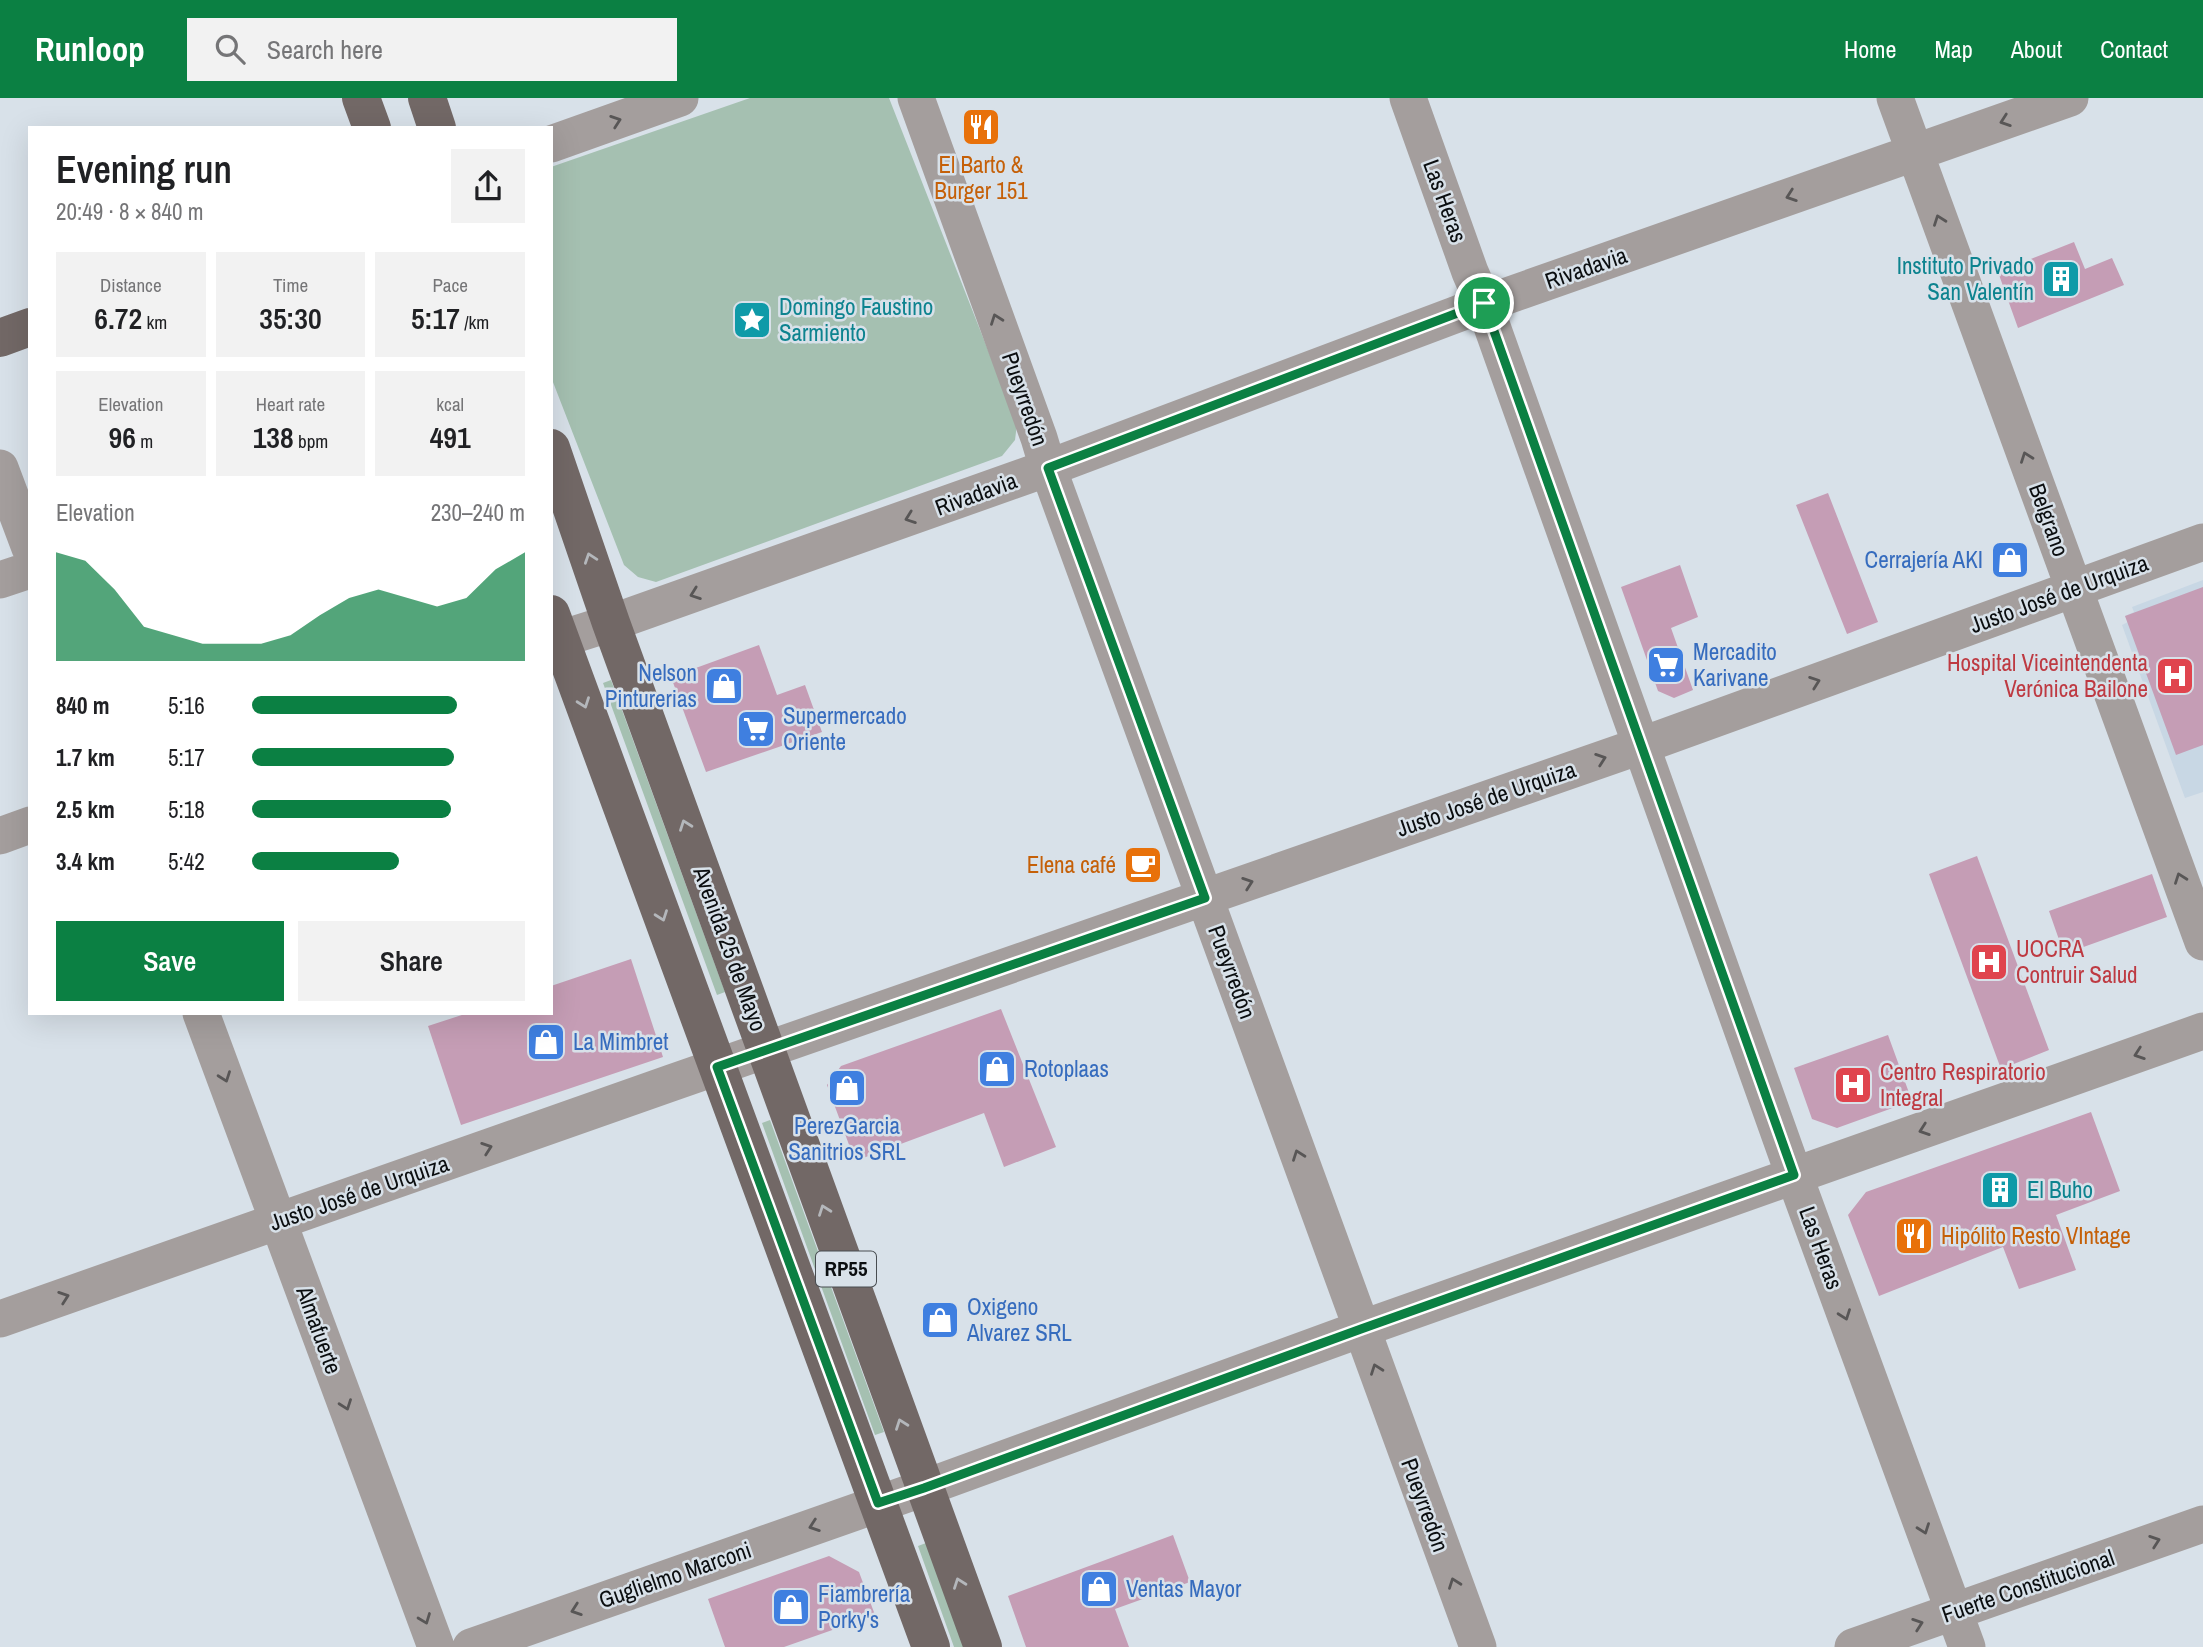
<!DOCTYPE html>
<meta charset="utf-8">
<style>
body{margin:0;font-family:"Archivo Narrow",sans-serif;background:#f2f2f2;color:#202124;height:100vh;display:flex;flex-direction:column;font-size:26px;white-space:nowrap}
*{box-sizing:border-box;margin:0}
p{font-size:23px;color:#757577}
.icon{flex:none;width:38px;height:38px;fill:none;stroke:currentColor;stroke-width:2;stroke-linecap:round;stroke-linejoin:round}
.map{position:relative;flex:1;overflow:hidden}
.drawer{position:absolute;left:28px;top:28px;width:525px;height:889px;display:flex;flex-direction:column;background:#fff;border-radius:0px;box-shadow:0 7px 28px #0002}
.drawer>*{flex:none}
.pin{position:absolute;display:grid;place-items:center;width:60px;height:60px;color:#fff;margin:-30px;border:4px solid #fff;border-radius:50%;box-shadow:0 2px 7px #0007}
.round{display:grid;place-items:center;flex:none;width:74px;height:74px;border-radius:0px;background:#f2f2f2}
.overview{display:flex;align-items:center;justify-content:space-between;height:119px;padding:0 28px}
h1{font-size:38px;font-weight:600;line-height:52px}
.metrics{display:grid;grid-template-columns:repeat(3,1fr);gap:10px;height:119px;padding:7px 28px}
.metrics div{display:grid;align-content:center;border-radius:0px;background:#f2f2f2;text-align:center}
.metrics b{font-size:30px;font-weight:600}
.metrics small{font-size:19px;font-weight:400}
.metrics p{font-size:19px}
.chart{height:196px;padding:14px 28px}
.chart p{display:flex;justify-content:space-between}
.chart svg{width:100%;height:126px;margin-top:7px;fill:#0b8043;opacity:.7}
.primary-button{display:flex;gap:14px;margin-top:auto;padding:14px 28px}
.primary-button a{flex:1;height:80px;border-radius:0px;background:#0b8043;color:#fff;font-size:28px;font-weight:600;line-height:80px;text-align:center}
.primary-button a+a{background:#f2f2f2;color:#202124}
ul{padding:0 28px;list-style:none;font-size:23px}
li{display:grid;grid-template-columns:112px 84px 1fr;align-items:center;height:52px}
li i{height:18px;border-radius:9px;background:#0b8043}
header{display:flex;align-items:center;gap:42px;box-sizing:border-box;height:98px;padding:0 35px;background:#0b8043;color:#fff}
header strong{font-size:33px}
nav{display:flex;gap:38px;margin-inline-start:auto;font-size:24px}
.search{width:490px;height:63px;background:#f2f2f2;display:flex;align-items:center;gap:18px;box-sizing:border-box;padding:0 24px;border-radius:0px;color:#757577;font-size:26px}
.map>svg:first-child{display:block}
.built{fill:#c8d7e4}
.green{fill:#a5c0b1}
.building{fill:#c59db5}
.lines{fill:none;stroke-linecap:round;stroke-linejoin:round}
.minor{stroke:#a49e9d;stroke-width:37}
.major{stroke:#726866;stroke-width:38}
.oneway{stroke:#585656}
.oneway2{stroke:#b4b7bb}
.route-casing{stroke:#fff;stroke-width:14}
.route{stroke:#0b8043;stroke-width:9}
.labels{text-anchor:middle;stroke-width:5;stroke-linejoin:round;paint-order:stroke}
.shield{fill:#d8e1e9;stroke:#484d51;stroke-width:2}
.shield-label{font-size:21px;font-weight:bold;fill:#0b0e10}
.food-label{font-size:23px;fill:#c56008;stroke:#d8e1e9}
.street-label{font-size:23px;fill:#0b0e10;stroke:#d8e1e9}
.culture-label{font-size:23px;fill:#0d838f;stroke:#d8e1e9;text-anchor:start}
.shop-label{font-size:23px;fill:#366cbe;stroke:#d8e1e9;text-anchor:start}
.health-label{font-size:23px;fill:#be3a42;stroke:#d8e1e9;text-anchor:start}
</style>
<header>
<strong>Runloop</strong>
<div class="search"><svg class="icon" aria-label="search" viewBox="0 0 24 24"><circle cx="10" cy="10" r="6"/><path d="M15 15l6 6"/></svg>Search here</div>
<nav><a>Home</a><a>Map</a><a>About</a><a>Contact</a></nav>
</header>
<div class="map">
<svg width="2203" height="1549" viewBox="0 0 2203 1549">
<rect width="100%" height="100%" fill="#d8e1e9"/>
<!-- built -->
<path class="built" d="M 2203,482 L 2203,694 L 2185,700 L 2122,527 L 2128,524 L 2125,518 L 2134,514 L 2132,509 Z"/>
<!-- green -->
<path class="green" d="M 750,0 L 889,0 L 1017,326 L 1015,342 L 1002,358 L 656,484 L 638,479 L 624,467 L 551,279 L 551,69 Z
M 611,582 L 725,894 L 717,897 L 603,585 Z
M 770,1022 L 884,1334 L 875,1337 L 762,1025 Z
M 926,1445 L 964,1549 L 954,1549 L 918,1448 Z"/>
<!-- building -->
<path class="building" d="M 2074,144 L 2085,171 L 2112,160 L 2124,187 L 2018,230 L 1998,174 Z
M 1828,395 L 1878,524 L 1847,536 L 1796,407 Z
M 1680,467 L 1698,519 L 1671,530 L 1693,592 L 1674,600 L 1658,593 L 1621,489 Z
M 2203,489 L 2203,647 L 2176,657 L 2125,518 Z
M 759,547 L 777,597 L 805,587 L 822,634 L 706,674 L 671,579 Z
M 1977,758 L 2049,952 L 2001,971 L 1929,776 Z
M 2152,776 L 2167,819 L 2064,856 L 2049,813 Z
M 631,861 L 663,959 L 461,1027 L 428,928 L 468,915 L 551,915 L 551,888 Z
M 1001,911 L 1056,1049 L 1004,1069 L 984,1015 L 855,1063 L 827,987 L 841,968 Z
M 1888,937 L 1912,1003 L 1837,1030 L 1812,1021 L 1794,970 Z
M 2091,1014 L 2120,1093 L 2056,1117 L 2076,1172 L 2019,1191 L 2003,1149 L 1879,1198 L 1848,1117 L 1866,1094 Z
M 1173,1437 L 1190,1484 L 1115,1511 L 1129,1549 L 1026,1549 L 1008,1498 Z
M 829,1458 L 859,1474 L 875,1517 L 784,1549 L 725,1549 L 708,1501 Z"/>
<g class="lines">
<!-- minor -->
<path class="minor" d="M 916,0 L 1039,340 L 1048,370 L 1478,1549
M 1408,0 L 1470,174 L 1484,206 L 1794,1077 L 1967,1549
M 1895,0 L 2203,844
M 551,46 L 680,0
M 0,370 L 30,450
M 0,482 L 30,472
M 551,544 L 611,525 L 1048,370 L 1484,206 L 2070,0
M 0,738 L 30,727
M 201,915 L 436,1549
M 0,1221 L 671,985 L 1640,648 L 2203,444
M 471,1549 L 924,1390 L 1361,1231 L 2203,933
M 1853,1549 L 2203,1426"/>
<!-- major -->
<path class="major" d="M 361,0 L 372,30
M 427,0 L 437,30
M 0,240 L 30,229
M 551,350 L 611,525 L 983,1549
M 551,516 L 931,1549"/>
</g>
<!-- one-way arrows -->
<defs><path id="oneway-chevron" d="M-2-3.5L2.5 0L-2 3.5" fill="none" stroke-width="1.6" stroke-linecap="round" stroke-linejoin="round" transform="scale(1.75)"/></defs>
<g class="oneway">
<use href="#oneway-chevron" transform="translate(616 23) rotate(-19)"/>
<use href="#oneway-chevron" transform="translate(2005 23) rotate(161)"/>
<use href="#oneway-chevron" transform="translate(1791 98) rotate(161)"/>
<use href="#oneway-chevron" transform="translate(1939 122) rotate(-110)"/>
<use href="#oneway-chevron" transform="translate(996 221) rotate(-110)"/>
<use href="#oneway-chevron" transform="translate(2026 359) rotate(-110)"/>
<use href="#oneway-chevron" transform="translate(910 420) rotate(160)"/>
<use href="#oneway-chevron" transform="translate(695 496) rotate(160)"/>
<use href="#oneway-chevron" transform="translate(1815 584) rotate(-20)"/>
<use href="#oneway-chevron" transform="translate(1601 661) rotate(-19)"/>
<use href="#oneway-chevron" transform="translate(2180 780) rotate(-110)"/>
<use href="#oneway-chevron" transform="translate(1248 785) rotate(-19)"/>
<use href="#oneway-chevron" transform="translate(2139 956) rotate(161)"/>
<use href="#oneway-chevron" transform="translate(225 979) rotate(70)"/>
<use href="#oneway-chevron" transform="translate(1924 1032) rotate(161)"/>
<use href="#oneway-chevron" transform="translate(487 1050) rotate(-19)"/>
<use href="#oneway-chevron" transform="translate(1298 1057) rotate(-110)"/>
<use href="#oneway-chevron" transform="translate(64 1199) rotate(-19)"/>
<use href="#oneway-chevron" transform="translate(1845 1217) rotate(70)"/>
<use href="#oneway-chevron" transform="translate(1376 1271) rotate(-110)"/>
<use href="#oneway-chevron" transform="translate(346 1307) rotate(70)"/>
<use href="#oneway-chevron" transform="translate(814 1428) rotate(161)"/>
<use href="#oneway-chevron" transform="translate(1924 1431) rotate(70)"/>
<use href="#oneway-chevron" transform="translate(2155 1443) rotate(-19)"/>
<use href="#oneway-chevron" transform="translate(1454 1485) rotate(-110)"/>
<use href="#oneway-chevron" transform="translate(576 1512) rotate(161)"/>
<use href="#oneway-chevron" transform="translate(425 1521) rotate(69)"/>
<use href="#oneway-chevron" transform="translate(1918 1526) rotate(-19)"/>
</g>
<g class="oneway2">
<use href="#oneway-chevron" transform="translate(590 460) rotate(-109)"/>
<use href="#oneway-chevron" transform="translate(584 605) rotate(70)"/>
<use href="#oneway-chevron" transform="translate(685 727) rotate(-110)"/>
<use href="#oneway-chevron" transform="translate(662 818) rotate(70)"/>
<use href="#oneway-chevron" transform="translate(824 1112) rotate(-110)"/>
<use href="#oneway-chevron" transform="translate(901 1326) rotate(-110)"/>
<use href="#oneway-chevron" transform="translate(959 1485) rotate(-110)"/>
</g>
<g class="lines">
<defs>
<path id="route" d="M 1484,205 L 1794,1077 L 1361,1231 L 924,1390 L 878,1405 L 717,969 L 1205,800 L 1048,370 Z"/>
</defs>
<!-- route casing -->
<use href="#route" class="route-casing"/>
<!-- route -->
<use href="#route" class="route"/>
</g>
<!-- icons -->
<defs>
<symbol id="restaurant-square" viewBox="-11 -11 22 22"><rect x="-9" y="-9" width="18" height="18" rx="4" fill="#e8710a" stroke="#d8e1e9"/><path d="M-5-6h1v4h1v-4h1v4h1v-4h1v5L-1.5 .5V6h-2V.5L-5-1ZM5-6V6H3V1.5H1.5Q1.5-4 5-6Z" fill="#fff"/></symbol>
<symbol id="building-square" viewBox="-11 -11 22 22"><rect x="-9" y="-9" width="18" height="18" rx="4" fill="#0f9aa8" stroke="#d8e1e9"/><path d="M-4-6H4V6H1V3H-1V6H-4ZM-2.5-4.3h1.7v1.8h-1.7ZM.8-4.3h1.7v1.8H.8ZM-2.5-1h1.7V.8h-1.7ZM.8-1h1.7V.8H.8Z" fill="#fff"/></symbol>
<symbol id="sight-square" viewBox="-11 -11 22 22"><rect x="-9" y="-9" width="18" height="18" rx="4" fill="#0f9aa8" stroke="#d8e1e9"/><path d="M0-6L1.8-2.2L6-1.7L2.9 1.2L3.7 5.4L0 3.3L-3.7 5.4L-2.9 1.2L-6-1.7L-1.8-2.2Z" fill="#fff"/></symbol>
<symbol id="shop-square" viewBox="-11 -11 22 22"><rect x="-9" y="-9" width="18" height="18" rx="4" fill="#3f7fe0" stroke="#d8e1e9"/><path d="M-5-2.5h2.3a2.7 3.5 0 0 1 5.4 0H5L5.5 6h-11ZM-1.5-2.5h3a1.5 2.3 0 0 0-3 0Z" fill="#fff"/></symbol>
<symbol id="supermarket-square" viewBox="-11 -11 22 22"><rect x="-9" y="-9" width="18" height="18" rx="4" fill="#3f7fe0" stroke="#d8e1e9"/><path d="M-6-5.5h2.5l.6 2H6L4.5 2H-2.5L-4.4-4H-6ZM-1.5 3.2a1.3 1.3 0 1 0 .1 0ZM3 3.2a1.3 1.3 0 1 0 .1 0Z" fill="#fff"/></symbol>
<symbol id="hospital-square" viewBox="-11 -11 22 22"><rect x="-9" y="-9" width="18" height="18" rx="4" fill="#e0444e" stroke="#d8e1e9"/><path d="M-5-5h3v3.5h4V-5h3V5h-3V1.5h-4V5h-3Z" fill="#fff"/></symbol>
<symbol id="cafe-square" viewBox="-11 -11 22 22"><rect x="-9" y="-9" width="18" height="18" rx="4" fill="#e8710a" stroke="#d8e1e9"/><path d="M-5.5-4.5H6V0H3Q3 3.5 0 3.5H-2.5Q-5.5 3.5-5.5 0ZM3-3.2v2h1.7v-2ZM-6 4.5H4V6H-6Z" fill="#fff"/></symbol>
</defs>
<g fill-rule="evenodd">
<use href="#restaurant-square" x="959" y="7" width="44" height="44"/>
<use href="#building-square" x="2039" y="159" width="44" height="44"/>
<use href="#sight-square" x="730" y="200" width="44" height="44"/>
<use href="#shop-square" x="1988" y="440" width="44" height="44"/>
<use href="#supermarket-square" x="1644" y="545" width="44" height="44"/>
<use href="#hospital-square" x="2153" y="556" width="44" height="44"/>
<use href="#shop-square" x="702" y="566" width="44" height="44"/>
<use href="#supermarket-square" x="734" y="609" width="44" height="44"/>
<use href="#cafe-square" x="1121" y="745" width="44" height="44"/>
<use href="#hospital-square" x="1967" y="842" width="44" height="44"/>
<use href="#shop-square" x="524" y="922" width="44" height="44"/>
<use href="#shop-square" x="975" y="949" width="44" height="44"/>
<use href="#hospital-square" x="1831" y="965" width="44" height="44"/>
<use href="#shop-square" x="825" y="968" width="44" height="44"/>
<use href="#building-square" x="1978" y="1070" width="44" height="44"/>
<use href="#restaurant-square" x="1892" y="1116" width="44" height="44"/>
<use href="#shop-square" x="918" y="1200" width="44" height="44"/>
<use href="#shop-square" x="1077" y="1469" width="44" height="44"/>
<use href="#shop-square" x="769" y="1487" width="44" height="44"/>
</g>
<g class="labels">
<!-- shield labels -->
<rect class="shield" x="816" y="1153.5" width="60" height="35" rx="5"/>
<g class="shield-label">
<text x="846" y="1178">RP55</text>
</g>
<!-- food labels -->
<g class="food-label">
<text x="981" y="75">El Barto &amp;<tspan x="981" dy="26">Burger 151</tspan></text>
<text x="1116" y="775" text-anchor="end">Elena café</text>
<text x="1941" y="1146" text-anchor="start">Hipólito Resto VIntage</text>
</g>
<!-- street labels -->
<g class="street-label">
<text transform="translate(1445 103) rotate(70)" y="8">Las Heras</text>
<text transform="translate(1586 170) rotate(-19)" y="8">Rivadavia</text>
<text transform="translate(1025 301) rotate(71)" y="8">Pueyrredón</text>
<text transform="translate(976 396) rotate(-20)" y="8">Rivadavia</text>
<text transform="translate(2049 422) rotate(70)" y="8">Belgrano</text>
<text transform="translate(2059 496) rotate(-20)" y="8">Justo José de Urquiza</text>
<text transform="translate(1486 701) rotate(-19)" y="8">Justo José de Urquiza</text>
<text transform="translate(730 851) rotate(70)" y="8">Avenida 25 de Mayo</text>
<text transform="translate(1232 874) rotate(70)" y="8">Pueyrredón</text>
<text transform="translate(359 1095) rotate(-19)" y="8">Justo José de Urquiza</text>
<text transform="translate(1821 1150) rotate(70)" y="8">Las Heras</text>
<text transform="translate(319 1232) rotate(70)" y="8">Almafuerte</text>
<text transform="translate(1425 1407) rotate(70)" y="8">Pueyrredón</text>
<text transform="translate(675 1477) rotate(-19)" y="8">Guglielmo Marconi</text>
<text transform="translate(2028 1488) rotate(-19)" y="8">Fuerte Constitucional</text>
</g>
<!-- culture labels -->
<g class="culture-label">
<text x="2034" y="176" text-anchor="end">Instituto Privado<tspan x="2034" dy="26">San Valentín</tspan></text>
<text x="779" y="217">Domingo Faustino<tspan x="779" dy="26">Sarmiento</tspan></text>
<text x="2027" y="1100">El Buho</text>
</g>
<!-- shop labels -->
<g class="shop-label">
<text x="1983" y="470" text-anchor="end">Cerrajería AKI</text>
<text x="1693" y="562">Mercadito<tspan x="1693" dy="26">Karivane</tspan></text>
<text x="697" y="583" text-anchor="end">Nelson<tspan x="697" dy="26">Pinturerias</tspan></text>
<text x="783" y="626">Supermercado<tspan x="783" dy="26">Oriente</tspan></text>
<text x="573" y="952">La Mimbret</text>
<text x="1024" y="979">Rotoplaas</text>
<text x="847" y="1036" text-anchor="middle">PerezGarcia<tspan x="847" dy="26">Sanitrios SRL</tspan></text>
<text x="967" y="1217">Oxigeno<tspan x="967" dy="26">Alvarez SRL</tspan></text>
<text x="1126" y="1499">Ventas Mayor</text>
<text x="818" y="1504">Fiambrería<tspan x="818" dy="26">Porky's</tspan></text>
</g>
<!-- health labels -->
<g class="health-label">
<text x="2148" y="573" text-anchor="end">Hospital Viceintendenta<tspan x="2148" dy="26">Verónica Bailone</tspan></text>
<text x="2016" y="859">UOCRA<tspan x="2016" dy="26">Contruir Salud</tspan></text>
<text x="1880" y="982">Centro Respiratorio<tspan x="1880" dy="26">Integral</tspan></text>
</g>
</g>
</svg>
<div class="pin" style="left:1484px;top:205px;background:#1e9e55"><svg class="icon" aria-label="arrive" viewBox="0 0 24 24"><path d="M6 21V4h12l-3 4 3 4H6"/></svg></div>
<section class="drawer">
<div class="overview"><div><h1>Evening run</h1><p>20:49 · 8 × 840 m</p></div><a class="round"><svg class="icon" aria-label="share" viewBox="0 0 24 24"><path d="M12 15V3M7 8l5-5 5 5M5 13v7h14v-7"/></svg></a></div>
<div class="metrics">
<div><p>Distance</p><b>6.72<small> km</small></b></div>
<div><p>Time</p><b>35:30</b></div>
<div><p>Pace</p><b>5:17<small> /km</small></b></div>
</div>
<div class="metrics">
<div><p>Elevation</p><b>96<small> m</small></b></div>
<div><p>Heart rate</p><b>138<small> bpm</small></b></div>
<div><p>kcal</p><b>491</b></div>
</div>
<div class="chart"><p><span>Elevation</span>230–240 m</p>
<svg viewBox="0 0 160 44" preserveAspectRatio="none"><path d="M0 44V6L10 9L20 19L30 32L40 35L50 38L60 38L70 38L80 35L90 28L100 22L110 19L120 22L130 25L140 22L150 12L160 6V44z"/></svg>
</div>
<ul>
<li><b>840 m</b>5:16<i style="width:75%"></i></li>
<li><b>1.7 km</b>5:17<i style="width:74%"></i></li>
<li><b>2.5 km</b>5:18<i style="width:73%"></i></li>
<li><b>3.4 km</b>5:42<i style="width:54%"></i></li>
</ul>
<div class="primary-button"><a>Save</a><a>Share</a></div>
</section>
</div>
